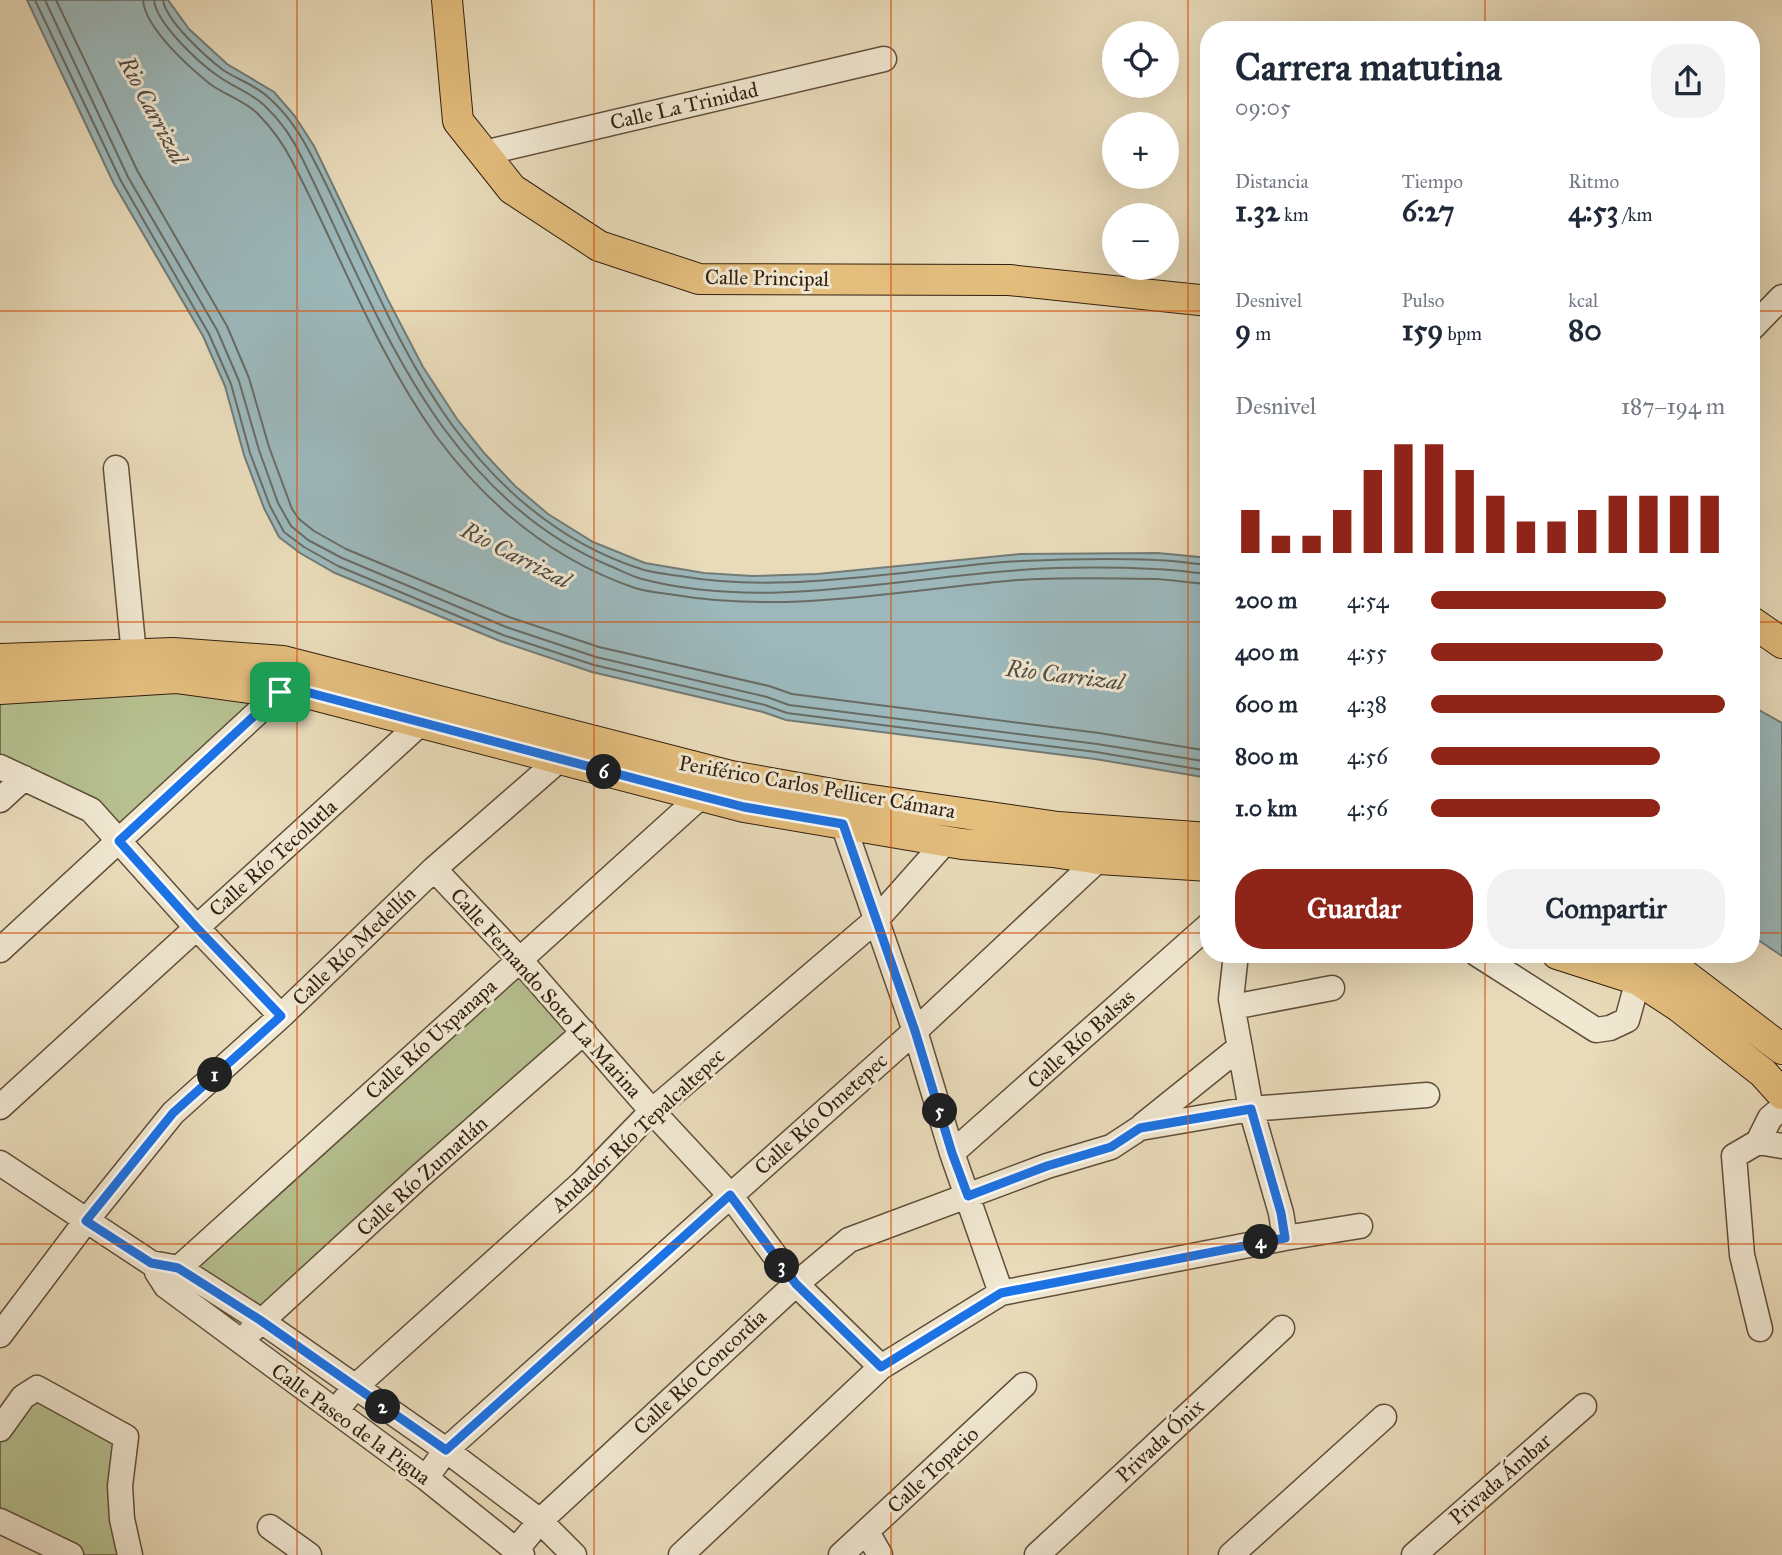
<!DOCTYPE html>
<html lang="es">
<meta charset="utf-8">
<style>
body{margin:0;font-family:"IM FELL Great Primer",serif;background:#f2f2f3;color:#1f2937;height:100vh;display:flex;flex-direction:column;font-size:26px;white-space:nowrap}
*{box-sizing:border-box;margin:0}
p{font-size:23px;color:#747a83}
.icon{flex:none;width:38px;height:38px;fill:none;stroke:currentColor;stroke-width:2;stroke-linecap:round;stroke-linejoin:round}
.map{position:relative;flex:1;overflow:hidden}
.panel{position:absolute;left:1200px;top:21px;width:560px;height:942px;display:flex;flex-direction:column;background:#fff;border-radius:28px;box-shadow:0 7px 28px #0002}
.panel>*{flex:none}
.controls{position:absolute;left:1102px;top:21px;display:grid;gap:14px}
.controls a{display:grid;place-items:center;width:77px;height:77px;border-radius:50%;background:#fff;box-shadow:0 7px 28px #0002;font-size:35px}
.pin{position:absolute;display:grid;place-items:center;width:60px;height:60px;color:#fff;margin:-30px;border-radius:14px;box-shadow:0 4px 10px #0006}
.km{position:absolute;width:35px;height:35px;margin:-18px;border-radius:50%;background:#222;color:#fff;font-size:19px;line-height:35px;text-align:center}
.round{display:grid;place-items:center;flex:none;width:74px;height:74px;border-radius:28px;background:#f2f2f3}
.overview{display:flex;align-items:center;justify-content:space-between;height:119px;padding:0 35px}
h1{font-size:38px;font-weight:700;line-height:52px}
.figures{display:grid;grid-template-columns:repeat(3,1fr);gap:10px;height:119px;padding:7px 35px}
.figures div{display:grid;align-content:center}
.figures b{font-size:30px;font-weight:700}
.figures small{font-size:19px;font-weight:400}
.figures p{font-size:19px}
.chart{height:196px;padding:14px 35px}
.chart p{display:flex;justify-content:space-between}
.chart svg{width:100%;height:126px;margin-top:7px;stroke:#8f2418;stroke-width:6}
.primary-button{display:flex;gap:14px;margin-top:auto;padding:14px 35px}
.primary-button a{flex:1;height:80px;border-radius:28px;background:#8f2418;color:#fff;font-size:28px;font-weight:700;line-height:80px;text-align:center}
.primary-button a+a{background:#f2f2f3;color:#1f2937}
ul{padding:0 35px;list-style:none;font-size:23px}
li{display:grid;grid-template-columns:112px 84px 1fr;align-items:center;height:52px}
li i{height:18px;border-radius:9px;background:#8f2418}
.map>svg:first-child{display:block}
.green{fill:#b6c090;stroke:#747050;stroke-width:2}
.water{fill:#9cb8bb;stroke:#727b76;stroke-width:2}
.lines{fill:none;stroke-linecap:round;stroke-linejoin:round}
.shore{stroke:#686c65;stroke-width:2}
.minor-casing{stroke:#604e3a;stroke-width:27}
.major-casing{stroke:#331f0f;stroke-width:32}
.minor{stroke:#f1e8d2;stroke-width:24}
.major{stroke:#e4be7d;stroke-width:30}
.route-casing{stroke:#fff;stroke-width:14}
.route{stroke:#1a73e8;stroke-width:9}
.grid{fill:none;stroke:#d6530c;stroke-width:2;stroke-opacity:0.55}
.labels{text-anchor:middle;stroke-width:6;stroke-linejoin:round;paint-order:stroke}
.street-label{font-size:21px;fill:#331f0f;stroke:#f1e8d2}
.water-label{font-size:23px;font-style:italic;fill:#524d43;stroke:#f1e8d2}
</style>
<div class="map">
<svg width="1782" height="1555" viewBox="0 0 1782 1555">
<rect width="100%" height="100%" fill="#e9dbba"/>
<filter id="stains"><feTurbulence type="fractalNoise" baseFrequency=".00286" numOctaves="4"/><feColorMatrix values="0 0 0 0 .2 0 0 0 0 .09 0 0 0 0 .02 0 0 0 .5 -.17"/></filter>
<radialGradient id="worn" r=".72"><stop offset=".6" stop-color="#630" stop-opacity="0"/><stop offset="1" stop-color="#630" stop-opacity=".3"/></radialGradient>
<!-- green -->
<path class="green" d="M 0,689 L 280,692 L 119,841 L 25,779 L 0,800 Z
M 519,959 L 584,1032 L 260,1320 L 179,1268 Z
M 37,1388 L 126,1437 L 130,1555 L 72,1555 L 0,1521 L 0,1429 Z"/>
<!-- water -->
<path class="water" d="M 27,0 L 168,0 L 189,29 L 227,64 L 274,92 L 294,115 L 314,146 L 387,298 L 423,367 L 457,419 L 485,454 L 515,486 L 548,514 L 593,542 L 645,563 L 704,573 L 752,576 L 817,574 L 1020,554 L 1158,553 L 1209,558 L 1209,778 L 1095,759 L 786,720 L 763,712 L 592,672 L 500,641 L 335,573 L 300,553 L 279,537 L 264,508 L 244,455 L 225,386 L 203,336 L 114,184 Z
M 1752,706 L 1782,723 L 1782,956 L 1752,936 Z"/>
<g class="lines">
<!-- shore -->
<path class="shore" d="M 35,0 L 121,181 L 209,334 L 231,384 L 250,453 L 270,506 L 284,532 L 304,547 L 338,566 L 503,635 L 594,665 L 765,705 L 787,713 L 1096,752 L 1209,771
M 45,0 L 128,177 L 217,330 L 239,381 L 259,450 L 278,503 L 291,526 L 308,540 L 342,558 L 506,627 L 596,657 L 767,697 L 789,705 L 1097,744 L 1209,762
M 56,0 L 138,172 L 227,326 L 249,378 L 269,447 L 292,509 L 299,519 L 314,531 L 346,549 L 509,617 L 599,647 L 769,686 L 792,694 L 1099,733 L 1209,751
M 143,0 C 145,28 189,67 210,84 C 225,95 243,100 257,113 C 271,127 284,145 293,163 C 340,254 376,352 436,436 C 487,505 553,560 635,588 C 648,592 662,593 675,595 C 788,614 905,590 1017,580 C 1062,577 1110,578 1155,579 C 1173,580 1191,583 1209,584
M 154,0 C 156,23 199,63 218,76 C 233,87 250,92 264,105 C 280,120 294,140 303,160 C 347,250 385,348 445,430 C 488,488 543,538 610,566 C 620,570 631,576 642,579 C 763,611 897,578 1020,570 C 1064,567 1111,567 1155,569 C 1173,569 1191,573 1209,574
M 163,0 C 166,21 206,57 223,70 C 238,80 256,85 269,98 C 285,112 299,132 309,151 C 358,242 391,341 452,425 C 500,490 563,544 641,569 C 653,573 668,574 680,576 C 760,590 842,579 921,571 C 955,567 988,562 1022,561 C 1066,559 1112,558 1156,560 C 1174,560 1191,564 1209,565"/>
<defs>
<path id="minor" d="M 484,153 L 884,59
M 1752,328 L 1782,297
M 116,468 L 134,655
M 0,767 L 91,810 L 196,927 L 281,1016
M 0,800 L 24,778
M 843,824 L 915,1031 L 952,1153 L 1001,1293
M 434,869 L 519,959 L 652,1111 L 730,1195 L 796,1284 L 881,1367
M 0,950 L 280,692
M 1236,954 L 1231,999 L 1251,1109 L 1281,1213 L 1285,1238
M 1477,954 L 1596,1030 L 1610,1028 L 1627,1020 L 1638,980 L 1645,966
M 1233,1007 L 1332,988
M 0,1107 L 422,722
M 1782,1108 L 1770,1118 L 1758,1142 L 1782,1146
M 1143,1125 L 1240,1047
M 1758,1142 L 1734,1156 L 1742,1255 L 1760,1329
M 952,1153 L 1209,925
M 0,1163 L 151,1263 L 179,1268 L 260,1320 L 446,1450 L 540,1521 L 574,1555
M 157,1272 L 166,1286 L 426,1478 L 522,1555
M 166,1286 L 179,1268 L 701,796
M 251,1331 L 420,1176 L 584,1032
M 0,1335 L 86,1221 L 173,1113 L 281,1016 L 434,869 L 559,760
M 336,1411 L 355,1387 L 583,1182 L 652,1111 L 876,920 L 947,840
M 0,1429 L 23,1397 L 37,1388 L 126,1437 L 120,1486 L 122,1519 L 130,1555
M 426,1478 L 446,1450 L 915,1031 L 1099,859
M 0,1521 L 71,1555
M 270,1527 L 309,1555
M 867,1532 L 880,1555
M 517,1549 L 540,1521 L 796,1284 L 849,1240 L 1047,1166 L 1111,1147 L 1140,1128 L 1251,1109 L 1427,1095
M 681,1555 L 881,1367 L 1001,1293 L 1285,1238 L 1360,1226
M 841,1555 L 1024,1385
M 1037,1555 L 1282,1328
M 1231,1555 L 1384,1417
M 1414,1555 L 1584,1406"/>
<path id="major" d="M 447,0 L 458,121 L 512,189 L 599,246 L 699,279 L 1009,280 L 1209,301
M 1752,622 L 1782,643
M 0,659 L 173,653 L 283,661 L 731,776 L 844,796 L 1058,827 L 1209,838
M 0,689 L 176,678 L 280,692 L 291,689 L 744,807 L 962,844 L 1053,852 L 1099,859 L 1209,866
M 1557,954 L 1638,980 L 1678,1006 L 1763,1073 L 1782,1094
M 1636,954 L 1682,973 L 1782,1049"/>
</defs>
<!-- minor casing -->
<use href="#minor" class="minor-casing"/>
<!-- major casing -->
<use href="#major" class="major-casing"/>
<!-- minor -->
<use href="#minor" class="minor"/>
<!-- major -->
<use href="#major" class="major"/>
</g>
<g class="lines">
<defs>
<path id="route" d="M 291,688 L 701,796 L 744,807 L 843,824 L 915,1031 L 952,1153 L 968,1196 L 1047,1166 L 1111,1147 L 1140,1128 L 1251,1109 L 1281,1213 L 1285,1238 L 1001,1293 L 881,1367 L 796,1284 L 730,1195 L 446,1450 L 260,1320 L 178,1268 L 151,1263 L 86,1221 L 173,1113 L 281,1016 L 196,927 L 119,841 L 280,692 Z"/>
</defs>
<!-- route casing -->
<use href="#route" class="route-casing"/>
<!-- route -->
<use href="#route" class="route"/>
</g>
<!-- grid -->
<path class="grid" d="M 297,0 L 297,1555M 594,0 L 594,1555M 891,0 L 891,1555M 1188,0 L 1188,1555M 1485,0 L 1485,30M 0,311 L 1209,311M 1752,311 L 1782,311M 0,622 L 1209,622M 1752,622 L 1782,622M 0,933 L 1209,933M 1752,933 L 1782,933M 1485,954 L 1485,1555M 0,1244 L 1782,1244"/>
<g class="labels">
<!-- street labels -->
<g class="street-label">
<text transform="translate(684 106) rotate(-13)" y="7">Calle La Trinidad</text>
<text transform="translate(767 278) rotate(1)" y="7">Calle Principal</text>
<text transform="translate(817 787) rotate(10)" y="7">Periférico Carlos Pellicer Cámara</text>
<text transform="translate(273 858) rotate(-42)" y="7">Calle Río Tecolutla</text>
<text transform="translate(354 946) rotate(-44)" y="7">Calle Río Medellín</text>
<text transform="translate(546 993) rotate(48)" y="7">Calle Fernando Soto La Marina</text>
<text transform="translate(431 1039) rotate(-42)" y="7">Calle Río Uxpanapa</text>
<text transform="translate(1081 1039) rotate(-42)" y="7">Calle Río Balsas</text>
<text transform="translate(821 1114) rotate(-42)" y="7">Calle Río Ometepec</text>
<text transform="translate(638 1130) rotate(-43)" y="7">Andador Río Tepalcaltepec</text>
<text transform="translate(422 1176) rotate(-42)" y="7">Calle Río Zumatlán</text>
<text transform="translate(700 1372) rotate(-43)" y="7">Calle Río Concordia</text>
<text transform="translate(351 1424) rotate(36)" y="7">Calle Paseo de la Pigua</text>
<text transform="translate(1160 1441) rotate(-43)" y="7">Privada Ónix</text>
<text transform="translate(933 1470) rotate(-43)" y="7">Calle Topacio</text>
<text transform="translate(1500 1479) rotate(-41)" y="7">Privada Ámbar</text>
</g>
<!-- water labels -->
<g class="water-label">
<text transform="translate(153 110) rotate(62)" y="8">Rio Carrizal</text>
<text transform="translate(516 555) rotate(27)" y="8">Rio Carrizal</text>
<text transform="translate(1065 675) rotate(7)" y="8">Rio Carrizal</text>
</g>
</g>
<rect width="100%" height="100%" filter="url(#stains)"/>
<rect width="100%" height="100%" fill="url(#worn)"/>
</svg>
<div class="controls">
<a><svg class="icon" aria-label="locate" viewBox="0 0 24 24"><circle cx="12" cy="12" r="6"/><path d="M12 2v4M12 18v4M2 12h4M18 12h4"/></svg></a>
<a>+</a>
<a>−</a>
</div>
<div class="pin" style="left:280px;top:692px;background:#1e9e55"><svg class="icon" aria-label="arrive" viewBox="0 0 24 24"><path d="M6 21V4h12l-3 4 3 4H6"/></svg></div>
<b class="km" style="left:215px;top:1075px">1</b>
<b class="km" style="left:383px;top:1407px">2</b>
<b class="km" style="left:782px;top:1266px">3</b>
<b class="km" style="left:1261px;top:1242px">4</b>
<b class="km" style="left:940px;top:1111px">5</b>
<b class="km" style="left:604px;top:772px">6</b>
<section class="panel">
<div class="overview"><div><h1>Carrera matutina</h1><p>09:05</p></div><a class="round"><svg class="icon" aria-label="share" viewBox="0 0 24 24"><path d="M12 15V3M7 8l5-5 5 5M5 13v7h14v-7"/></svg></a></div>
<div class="figures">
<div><p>Distancia</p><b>1.32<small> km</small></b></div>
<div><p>Tiempo</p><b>6:27</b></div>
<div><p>Ritmo</p><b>4:53<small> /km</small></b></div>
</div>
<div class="figures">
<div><p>Desnivel</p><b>9<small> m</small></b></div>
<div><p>Pulso</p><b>159<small> bpm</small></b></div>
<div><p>kcal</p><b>80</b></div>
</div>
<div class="chart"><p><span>Desnivel</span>187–194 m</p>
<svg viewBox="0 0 160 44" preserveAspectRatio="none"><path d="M5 44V29M15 44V38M25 44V38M35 44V29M45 44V15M55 44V6M65 44V6M75 44V15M85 44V24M95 44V33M105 44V33M115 44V29M125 44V24M135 44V24M145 44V24M155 44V24"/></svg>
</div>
<ul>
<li><b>200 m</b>4:54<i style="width:80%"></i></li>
<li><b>400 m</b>4:55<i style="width:79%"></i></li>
<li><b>600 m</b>4:38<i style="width:100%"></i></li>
<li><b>800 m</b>4:56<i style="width:78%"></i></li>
<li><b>1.0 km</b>4:56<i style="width:78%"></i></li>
</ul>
<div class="primary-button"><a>Guardar</a><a>Compartir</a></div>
</section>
</div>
